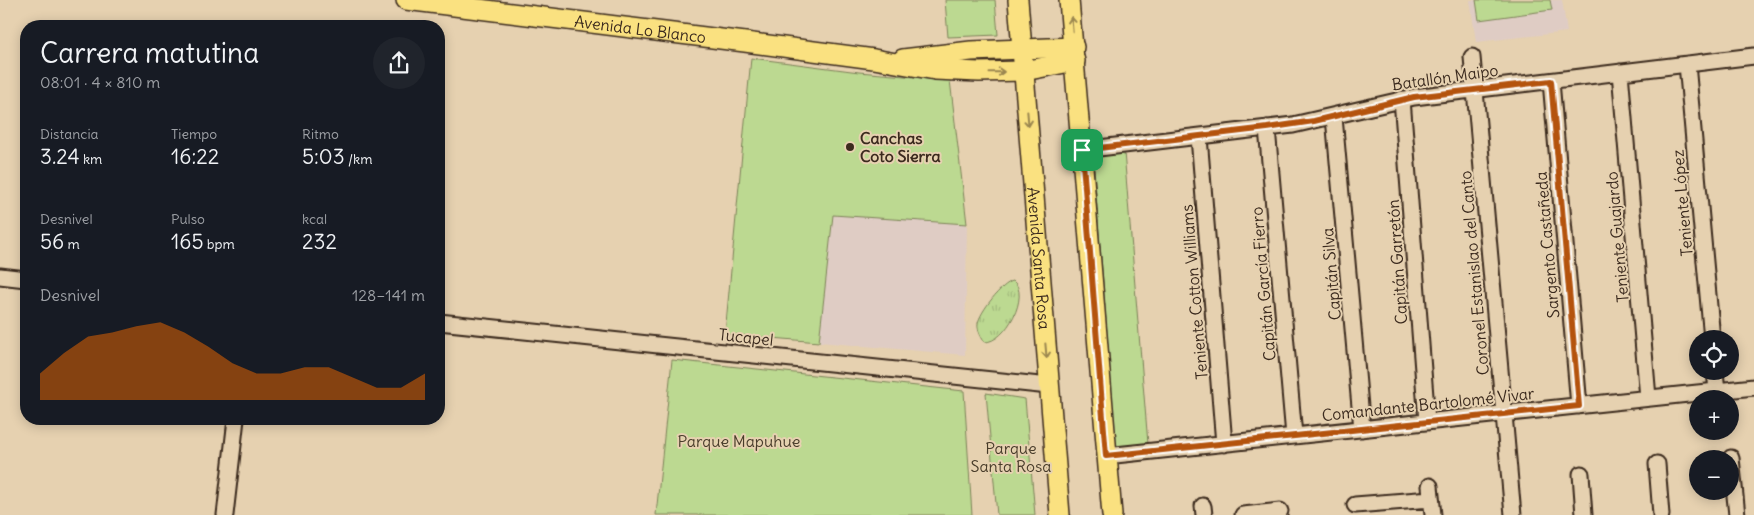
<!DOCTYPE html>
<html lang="es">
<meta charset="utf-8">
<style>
body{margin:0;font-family:Delius,sans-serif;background:#20242c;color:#f1f3f6;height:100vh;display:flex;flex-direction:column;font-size:19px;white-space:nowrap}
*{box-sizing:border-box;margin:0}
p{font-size:16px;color:#9ea1a6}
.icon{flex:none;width:28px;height:28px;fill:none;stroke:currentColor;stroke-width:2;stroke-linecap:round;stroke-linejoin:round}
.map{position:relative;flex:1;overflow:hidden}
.panel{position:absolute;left:20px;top:20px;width:425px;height:405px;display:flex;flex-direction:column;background:#171b24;border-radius:20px;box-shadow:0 2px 12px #0003}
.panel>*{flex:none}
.fabs{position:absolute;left:1689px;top:330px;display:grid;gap:10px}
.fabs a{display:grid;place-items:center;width:50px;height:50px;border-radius:50%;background:#171b24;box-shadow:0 2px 12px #0003;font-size:25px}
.pin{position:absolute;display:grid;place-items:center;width:42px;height:42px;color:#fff;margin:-21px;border-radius:10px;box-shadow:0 2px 8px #0006}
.round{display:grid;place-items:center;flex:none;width:52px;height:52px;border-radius:26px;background:#20242c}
.head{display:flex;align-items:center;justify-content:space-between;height:85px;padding:0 20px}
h1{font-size:28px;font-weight:600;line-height:38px}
.figures{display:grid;grid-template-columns:repeat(3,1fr);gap:8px;height:85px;padding:5px 20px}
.figures div{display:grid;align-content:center}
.figures b{font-size:21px;font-weight:600}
.figures small{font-size:14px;font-weight:400}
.figures p{font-size:14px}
.chart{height:140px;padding:10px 20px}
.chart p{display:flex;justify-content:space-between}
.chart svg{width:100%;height:90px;margin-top:5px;fill:#b45309;opacity:.7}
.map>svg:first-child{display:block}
.built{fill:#dfccc4}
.grass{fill:url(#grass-tufts);stroke:#7c8258}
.park{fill:#bcd991;stroke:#7c8258}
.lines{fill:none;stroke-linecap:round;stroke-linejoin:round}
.minor-casing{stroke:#3b2a1e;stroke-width:19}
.major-casing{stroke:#3b2a1e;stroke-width:22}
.minor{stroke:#e6d1b0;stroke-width:15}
.major{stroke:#fae180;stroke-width:19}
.oneway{stroke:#9a864f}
.route-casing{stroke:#fff;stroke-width:10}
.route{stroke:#b45309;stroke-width:6}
.poi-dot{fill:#3b2a1e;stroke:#e6d1b0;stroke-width:2}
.labels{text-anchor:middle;stroke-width:4;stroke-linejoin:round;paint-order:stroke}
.street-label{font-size:16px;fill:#3b2a1e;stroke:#e6d1b0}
.poi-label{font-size:16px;font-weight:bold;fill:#3b2a1e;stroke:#e6d1b0;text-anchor:start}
.park-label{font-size:16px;fill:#483c2a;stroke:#e6d1b0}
</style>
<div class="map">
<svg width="1754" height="515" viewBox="0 0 1754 515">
<defs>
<pattern id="grass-tufts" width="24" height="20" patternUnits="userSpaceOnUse" patternTransform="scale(1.25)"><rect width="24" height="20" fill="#bcd991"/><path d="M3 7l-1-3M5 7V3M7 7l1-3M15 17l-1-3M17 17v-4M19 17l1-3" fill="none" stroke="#a2ba7d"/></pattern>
</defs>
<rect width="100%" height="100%" fill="#e6d1b0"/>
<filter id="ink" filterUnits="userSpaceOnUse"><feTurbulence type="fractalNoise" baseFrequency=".02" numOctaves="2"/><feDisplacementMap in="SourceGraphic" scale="10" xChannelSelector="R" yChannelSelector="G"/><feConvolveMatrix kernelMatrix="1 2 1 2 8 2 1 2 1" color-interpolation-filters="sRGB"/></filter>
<g filter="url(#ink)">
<!-- built -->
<path class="built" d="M 1470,0 L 1562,0 L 1567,32 L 1476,42 Z
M 833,215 L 967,224 L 965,355 L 819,342 Z"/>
<!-- grass -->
<path class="grass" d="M 1013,281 C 1031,294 1006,343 984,342 C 981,336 977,330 978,323 C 980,312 1002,283 1013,281 Z"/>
<!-- park -->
<path class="park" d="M 945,0 L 995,0 L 998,35 L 948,37 Z
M 1476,0 L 1550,0 L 1552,10 L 1479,20 Z
M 751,58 L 859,72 L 950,80 L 967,224 L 833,215 L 819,342 L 725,334 Z
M 1124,152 L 1148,444 L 1116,449 L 1093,155 Z
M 672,360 L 964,391 L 972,515 L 656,515 Z
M 986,393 L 1025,399 L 1035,515 L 997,515 Z"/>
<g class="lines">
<defs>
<path id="minor" d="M 1472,57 L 1513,515
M 1687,64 L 1712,339
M 1620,72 L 1648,398
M 1551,81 L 1579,406
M 1402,99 L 1427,422
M 1334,117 L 1362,429
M 1267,128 L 1294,436
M 1199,137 L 1224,444
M 1082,150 L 1293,125 L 1414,97 L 1754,56
M 0,276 L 26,279
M 439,322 L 1049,386
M 1715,371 L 1717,391
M 1106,456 L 1754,387
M 1731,458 L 1737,515
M 1657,464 L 1661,515
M 1581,474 L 1584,515
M 1430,486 L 1433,515
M 1355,505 L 1431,499
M 1203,506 L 1204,515
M 225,515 L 236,419
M 1243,515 L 1280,511"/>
<g id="major">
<path id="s1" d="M 406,0 L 745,42 L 874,59 L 935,70 L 979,72 L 1024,71 L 1075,61"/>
<path id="s2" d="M 1018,0 L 1060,515"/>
<path d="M 1069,0 L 1112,515"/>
<path d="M 903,59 L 971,51 L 1074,47"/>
</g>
</defs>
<!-- minor casing -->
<use href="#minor" class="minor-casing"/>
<!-- major casing -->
<use href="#major" class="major-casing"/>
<!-- minor -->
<use href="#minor" class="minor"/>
<!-- major -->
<use href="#major" class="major"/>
</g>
<!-- one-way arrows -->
<defs><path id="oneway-shaft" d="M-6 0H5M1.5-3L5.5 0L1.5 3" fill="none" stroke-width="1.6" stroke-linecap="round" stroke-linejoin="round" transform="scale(1.25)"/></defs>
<g class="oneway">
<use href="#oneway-shaft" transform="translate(1072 24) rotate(-95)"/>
<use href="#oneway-shaft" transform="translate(997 72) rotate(-1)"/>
<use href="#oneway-shaft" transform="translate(1028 119) rotate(85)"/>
<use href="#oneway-shaft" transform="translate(1046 351) rotate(85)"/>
</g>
</g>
<g class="lines" filter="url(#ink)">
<defs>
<path id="route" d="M 1551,81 L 1579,406 L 1106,456 L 1082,150 L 1267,128 L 1314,121 L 1414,97 Z"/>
</defs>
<!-- route casing -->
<use href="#route" class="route-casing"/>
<!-- route -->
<use href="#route" class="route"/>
</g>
<!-- markers -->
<circle class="poi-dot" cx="850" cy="147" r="5"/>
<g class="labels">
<!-- street labels -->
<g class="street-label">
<text dy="6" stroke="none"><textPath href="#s1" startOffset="236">Avenida Lo Blanco</textPath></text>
<text transform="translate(1445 77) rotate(-8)" y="6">Batallón Maipo</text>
<text transform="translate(1682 203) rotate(-95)" y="6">Teniente López</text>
<text transform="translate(1617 237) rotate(-95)" y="6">Teniente Guajardo</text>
<text transform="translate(1547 245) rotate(-95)" y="6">Sargento Castañeda</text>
<text dy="6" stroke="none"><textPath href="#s2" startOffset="259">Avenida Santa Rosa</textPath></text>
<text transform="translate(1397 262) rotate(-94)" y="6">Capitán Garretón</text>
<text transform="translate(1474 273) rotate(-95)" y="6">Coronel Estanislao del Canto</text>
<text transform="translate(1331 274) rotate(-95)" y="6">Capitán Silva</text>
<text transform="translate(1263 284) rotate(-95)" y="6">Capitán García Fierro</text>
<text transform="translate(1194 292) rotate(-95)" y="6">Teniente Cotton Williams</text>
<text transform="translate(746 337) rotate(6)" y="6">Tucapel</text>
<text transform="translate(1428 404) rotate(-6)" y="6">Comandante Bartolomé Vivar</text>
</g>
<!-- poi labels -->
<g class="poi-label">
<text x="860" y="144">Canchas<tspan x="860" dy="18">Coto Sierra</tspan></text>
</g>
<!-- park labels -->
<g class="park-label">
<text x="739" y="447">Parque Mapuhue</text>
<text x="1011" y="454">Parque<tspan x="1011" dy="18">Santa Rosa</tspan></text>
</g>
</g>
</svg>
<div class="fabs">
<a><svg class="icon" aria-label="locate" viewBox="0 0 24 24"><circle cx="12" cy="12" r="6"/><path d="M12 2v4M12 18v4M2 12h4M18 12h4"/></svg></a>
<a>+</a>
<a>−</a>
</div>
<div class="pin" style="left:1082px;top:150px;background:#1e9e55"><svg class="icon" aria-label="arrive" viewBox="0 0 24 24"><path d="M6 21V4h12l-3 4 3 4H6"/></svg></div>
<section class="panel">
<div class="head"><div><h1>Carrera matutina</h1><p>08:01 · 4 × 810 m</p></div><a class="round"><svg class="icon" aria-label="share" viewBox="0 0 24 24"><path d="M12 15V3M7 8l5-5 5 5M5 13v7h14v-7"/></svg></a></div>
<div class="figures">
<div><p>Distancia</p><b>3.24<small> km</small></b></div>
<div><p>Tiempo</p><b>16:22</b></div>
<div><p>Ritmo</p><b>5:03<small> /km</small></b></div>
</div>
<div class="figures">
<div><p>Desnivel</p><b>56<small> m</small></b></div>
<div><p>Pulso</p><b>165<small> bpm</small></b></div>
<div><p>kcal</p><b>232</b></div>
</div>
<div class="chart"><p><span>Desnivel</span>128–141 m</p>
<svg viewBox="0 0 160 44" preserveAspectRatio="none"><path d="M0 44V31L10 21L20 13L30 11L40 8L50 6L60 11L70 18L80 26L90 31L100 31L110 28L120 28L130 33L140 38L150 38L160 31V44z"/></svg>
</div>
</section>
</div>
